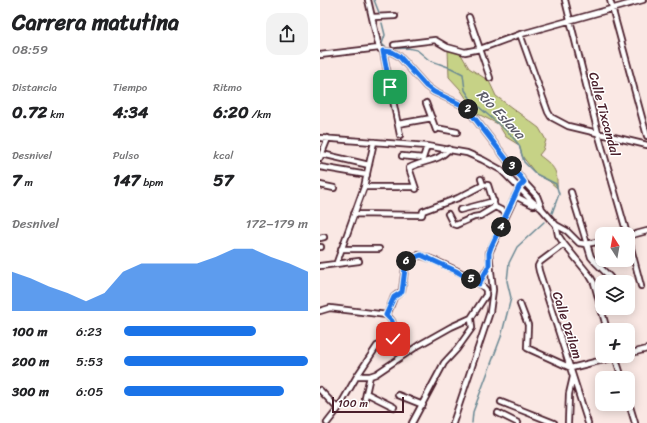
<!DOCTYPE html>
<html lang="es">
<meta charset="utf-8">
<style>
body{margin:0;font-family:Sriracha,sans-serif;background:#f2f2f2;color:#202124;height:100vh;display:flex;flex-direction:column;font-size:15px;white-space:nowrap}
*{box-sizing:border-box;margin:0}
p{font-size:13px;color:#757577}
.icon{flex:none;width:22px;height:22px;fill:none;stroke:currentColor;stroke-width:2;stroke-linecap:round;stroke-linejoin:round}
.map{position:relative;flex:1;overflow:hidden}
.sheet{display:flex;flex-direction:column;background:#fff;width:320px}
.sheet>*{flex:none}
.needle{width:26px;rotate:349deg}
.controls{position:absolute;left:275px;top:227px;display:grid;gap:8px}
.controls a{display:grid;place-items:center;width:40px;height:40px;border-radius:8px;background:#fff;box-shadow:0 2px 10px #0003;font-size:20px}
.scale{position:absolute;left:12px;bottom:10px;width:72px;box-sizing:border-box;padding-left:4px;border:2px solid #4a1f2b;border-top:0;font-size:11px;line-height:14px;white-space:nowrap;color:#4a1f2b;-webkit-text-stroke:3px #fff;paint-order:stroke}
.pin{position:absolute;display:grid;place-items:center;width:34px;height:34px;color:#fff;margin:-17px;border-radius:8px;box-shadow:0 2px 6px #0006}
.km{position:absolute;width:20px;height:20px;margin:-10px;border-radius:50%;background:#222;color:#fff;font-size:11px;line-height:20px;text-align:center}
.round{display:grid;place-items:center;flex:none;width:42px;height:42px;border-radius:12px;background:#f2f2f2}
.overview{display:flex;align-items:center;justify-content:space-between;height:68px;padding:0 12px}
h1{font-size:22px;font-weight:700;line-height:30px}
.figures{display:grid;grid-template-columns:repeat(3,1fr);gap:6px;height:68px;padding:4px 12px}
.figures div{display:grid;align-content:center}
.figures b{font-size:17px;font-weight:700}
.figures small{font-size:11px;font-weight:400}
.figures p{font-size:11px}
.chart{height:112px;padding:8px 12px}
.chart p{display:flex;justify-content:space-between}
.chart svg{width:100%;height:72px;margin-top:4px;fill:#1a73e8;opacity:.7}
ul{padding:0 12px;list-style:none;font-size:13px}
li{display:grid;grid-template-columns:64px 48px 1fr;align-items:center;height:30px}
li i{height:10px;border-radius:5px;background:#1a73e8}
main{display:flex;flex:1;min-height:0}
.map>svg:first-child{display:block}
.green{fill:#c6d286;stroke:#887858}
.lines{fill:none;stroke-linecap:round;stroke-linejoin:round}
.stream{stroke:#698893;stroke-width:1.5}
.minor-casing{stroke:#4a1f2b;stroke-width:8}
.minor{stroke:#fff;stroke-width:4.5}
.route-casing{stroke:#fff;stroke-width:8}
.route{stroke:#1a73e8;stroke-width:5}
.labels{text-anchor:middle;stroke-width:3;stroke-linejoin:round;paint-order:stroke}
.street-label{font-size:13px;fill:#4a1f2b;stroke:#fff}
.water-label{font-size:14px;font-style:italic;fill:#5c5c68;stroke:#fff}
</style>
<main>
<section class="sheet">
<div class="overview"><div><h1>Carrera matutina</h1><p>08:59</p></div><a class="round"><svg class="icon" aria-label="share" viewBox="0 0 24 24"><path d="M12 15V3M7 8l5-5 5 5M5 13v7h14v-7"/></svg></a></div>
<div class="figures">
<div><p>Distancia</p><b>0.72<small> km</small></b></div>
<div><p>Tiempo</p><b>4:34</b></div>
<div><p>Ritmo</p><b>6:20<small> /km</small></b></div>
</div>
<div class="figures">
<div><p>Desnivel</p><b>7<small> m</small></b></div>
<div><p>Pulso</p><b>147<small> bpm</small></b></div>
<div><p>kcal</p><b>57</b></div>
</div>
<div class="chart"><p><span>Desnivel</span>172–179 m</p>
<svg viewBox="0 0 160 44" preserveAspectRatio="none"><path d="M0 44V20L10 24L20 29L30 33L40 38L50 33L60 20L70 15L80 15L90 15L100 15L110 11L120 6L130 6L140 11L150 15L160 20V44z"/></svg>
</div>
<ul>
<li><b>100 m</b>6:23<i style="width:72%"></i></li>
<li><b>200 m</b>5:53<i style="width:100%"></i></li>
<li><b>300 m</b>6:05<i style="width:87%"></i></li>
</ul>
</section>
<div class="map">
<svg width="327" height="423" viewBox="0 0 327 423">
<rect width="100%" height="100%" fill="#fae8e4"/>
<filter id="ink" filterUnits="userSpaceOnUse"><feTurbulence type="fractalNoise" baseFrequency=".025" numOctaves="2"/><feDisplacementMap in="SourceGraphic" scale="8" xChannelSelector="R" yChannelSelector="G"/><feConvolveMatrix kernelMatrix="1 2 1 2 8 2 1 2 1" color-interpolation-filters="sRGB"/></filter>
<g filter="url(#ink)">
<!-- green -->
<path class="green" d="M 128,50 L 139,51 L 149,68 L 169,81 L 176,96 L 219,128 L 226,140 L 223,150 L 219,155 C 233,166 238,169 237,188 L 229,181 L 216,174 L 202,156 L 199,145 L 186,137 L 178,124 L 156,113 L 140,89 L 129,77 Z"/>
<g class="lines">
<!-- stream -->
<path class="stream" d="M 54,0 L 60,15
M 62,23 L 65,35 L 62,44 L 67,49 L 88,48 L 97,50 L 109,60 L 131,68 L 143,74 L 145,90 L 152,101 L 190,134 L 199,145 L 204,162 L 216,174 L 236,184 L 239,194 L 232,213
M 152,423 L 153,412 L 181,337 L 191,298 L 187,281 L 189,263 L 197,247 L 224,222"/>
<defs>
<path id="minor" d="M 48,0 L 59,48 L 63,51 L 72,52 L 79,56 L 106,86 L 114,92 L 146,107 L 204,182 L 217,196 L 222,209
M 245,0 L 278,133 L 307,234
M 290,0 L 327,136
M 53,17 L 75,16
M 149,17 L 170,78
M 200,34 L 228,112 L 231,117 L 248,126 L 327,145
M 74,45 L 115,40 L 127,47 L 145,52 L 160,49 L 198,35 L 323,0
M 63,51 L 80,135
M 0,55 L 59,48
M 106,103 L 116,130
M 78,124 L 112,118
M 116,128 L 137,132
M 0,138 L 107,146 L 147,153 L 163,160 L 181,170 L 212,201 L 222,209 L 236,225 L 247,231 L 259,243 L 266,244 L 282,241
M 2,154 L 49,165
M 82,156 L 103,158 L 107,146
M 0,158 L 8,138
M 0,167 L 47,175
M 161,179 L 163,185
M 0,185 L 14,188
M 44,187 L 95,187
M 96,189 L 89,168 C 103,160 119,162 129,149
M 251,192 L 271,257 L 276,263 L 290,277
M 195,196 L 213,205
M 140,210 L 174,201
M 34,214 L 102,215 L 103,211 L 138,198 L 163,185 L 168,185 L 175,207 L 187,213
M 128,214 L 133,224 L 136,225 L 154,217 L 160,216 L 175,207
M 236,225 L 238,235 L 244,244 L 270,276 L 274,283 L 287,330
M 308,236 L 327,231
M 308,237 L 321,286
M 0,238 L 4,237
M 244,244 L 220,262 L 218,266 L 219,271 L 268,423
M 0,247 L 1,247
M 21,249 L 59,249
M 17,262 L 44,187 L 54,142
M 0,266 L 39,261
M 159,283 L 169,266
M 200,304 L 208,325 L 207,348 L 251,368 L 299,356
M 0,311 L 10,308 L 67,315 L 72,321 L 76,335 L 73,339 L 57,346 L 37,376 L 18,409 L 0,390
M 308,354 L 327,349
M 295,356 L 302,378
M 37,376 L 50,376 L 56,374 L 99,345 L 131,327 L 151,318 L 166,295 L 166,290 C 158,279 114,259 99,255 L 86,261 L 82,291 L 74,297 L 67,315
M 46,393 L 74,407
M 78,395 L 103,405
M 45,398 L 50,376
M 308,400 L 315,423
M 181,402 L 234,423
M 178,413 L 198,423
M 7,423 L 18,409
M 92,423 L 124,363 L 137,349 L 152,328 L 151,318
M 133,423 L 170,312 L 173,290 L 169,253 L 200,186
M 248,423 L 249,394 L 253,377"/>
</defs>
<!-- minor casing -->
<use href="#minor" class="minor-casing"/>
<!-- minor -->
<use href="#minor" class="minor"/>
</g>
</g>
<g class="lines" filter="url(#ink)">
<defs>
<path id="route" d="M 70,87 L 63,51 L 72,52 L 79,56 L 106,86 L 114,92 L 146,107 L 204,182 L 199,187 L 171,247 L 169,253 L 169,266 L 159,284 L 136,271 L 101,255 L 86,261 L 82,292 L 74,297 L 66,315 L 72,321 L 76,335 L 73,339"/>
</defs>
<!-- route casing -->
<use href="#route" class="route-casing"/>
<!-- route -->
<use href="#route" class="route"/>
</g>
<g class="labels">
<!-- street labels -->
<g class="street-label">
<text transform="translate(285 114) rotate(75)" y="5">Calle Tixcandal</text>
<text transform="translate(248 325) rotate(72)" y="5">Calle Dzilam</text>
</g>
<!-- water labels -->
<g class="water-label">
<text transform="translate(181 114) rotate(46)" y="5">Río Eslava</text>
</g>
</g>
</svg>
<div class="controls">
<a><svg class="needle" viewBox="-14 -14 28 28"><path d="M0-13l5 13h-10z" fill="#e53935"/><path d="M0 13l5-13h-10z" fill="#757577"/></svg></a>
<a><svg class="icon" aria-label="layers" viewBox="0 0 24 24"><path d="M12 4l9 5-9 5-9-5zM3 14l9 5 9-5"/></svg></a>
<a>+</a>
<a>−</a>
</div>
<div class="scale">100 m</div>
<div class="pin" style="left:70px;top:87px;background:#1e9e55"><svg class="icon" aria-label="arrive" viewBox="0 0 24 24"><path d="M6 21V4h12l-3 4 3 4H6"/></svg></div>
<div class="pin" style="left:73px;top:339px;background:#d93025"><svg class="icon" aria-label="check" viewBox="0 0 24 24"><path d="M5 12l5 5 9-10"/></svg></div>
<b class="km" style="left:148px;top:109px">2</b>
<b class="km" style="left:192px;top:166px">3</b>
<b class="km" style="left:181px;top:227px">4</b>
<b class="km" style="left:151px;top:279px">5</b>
<b class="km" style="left:86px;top:261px">6</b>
</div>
</main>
